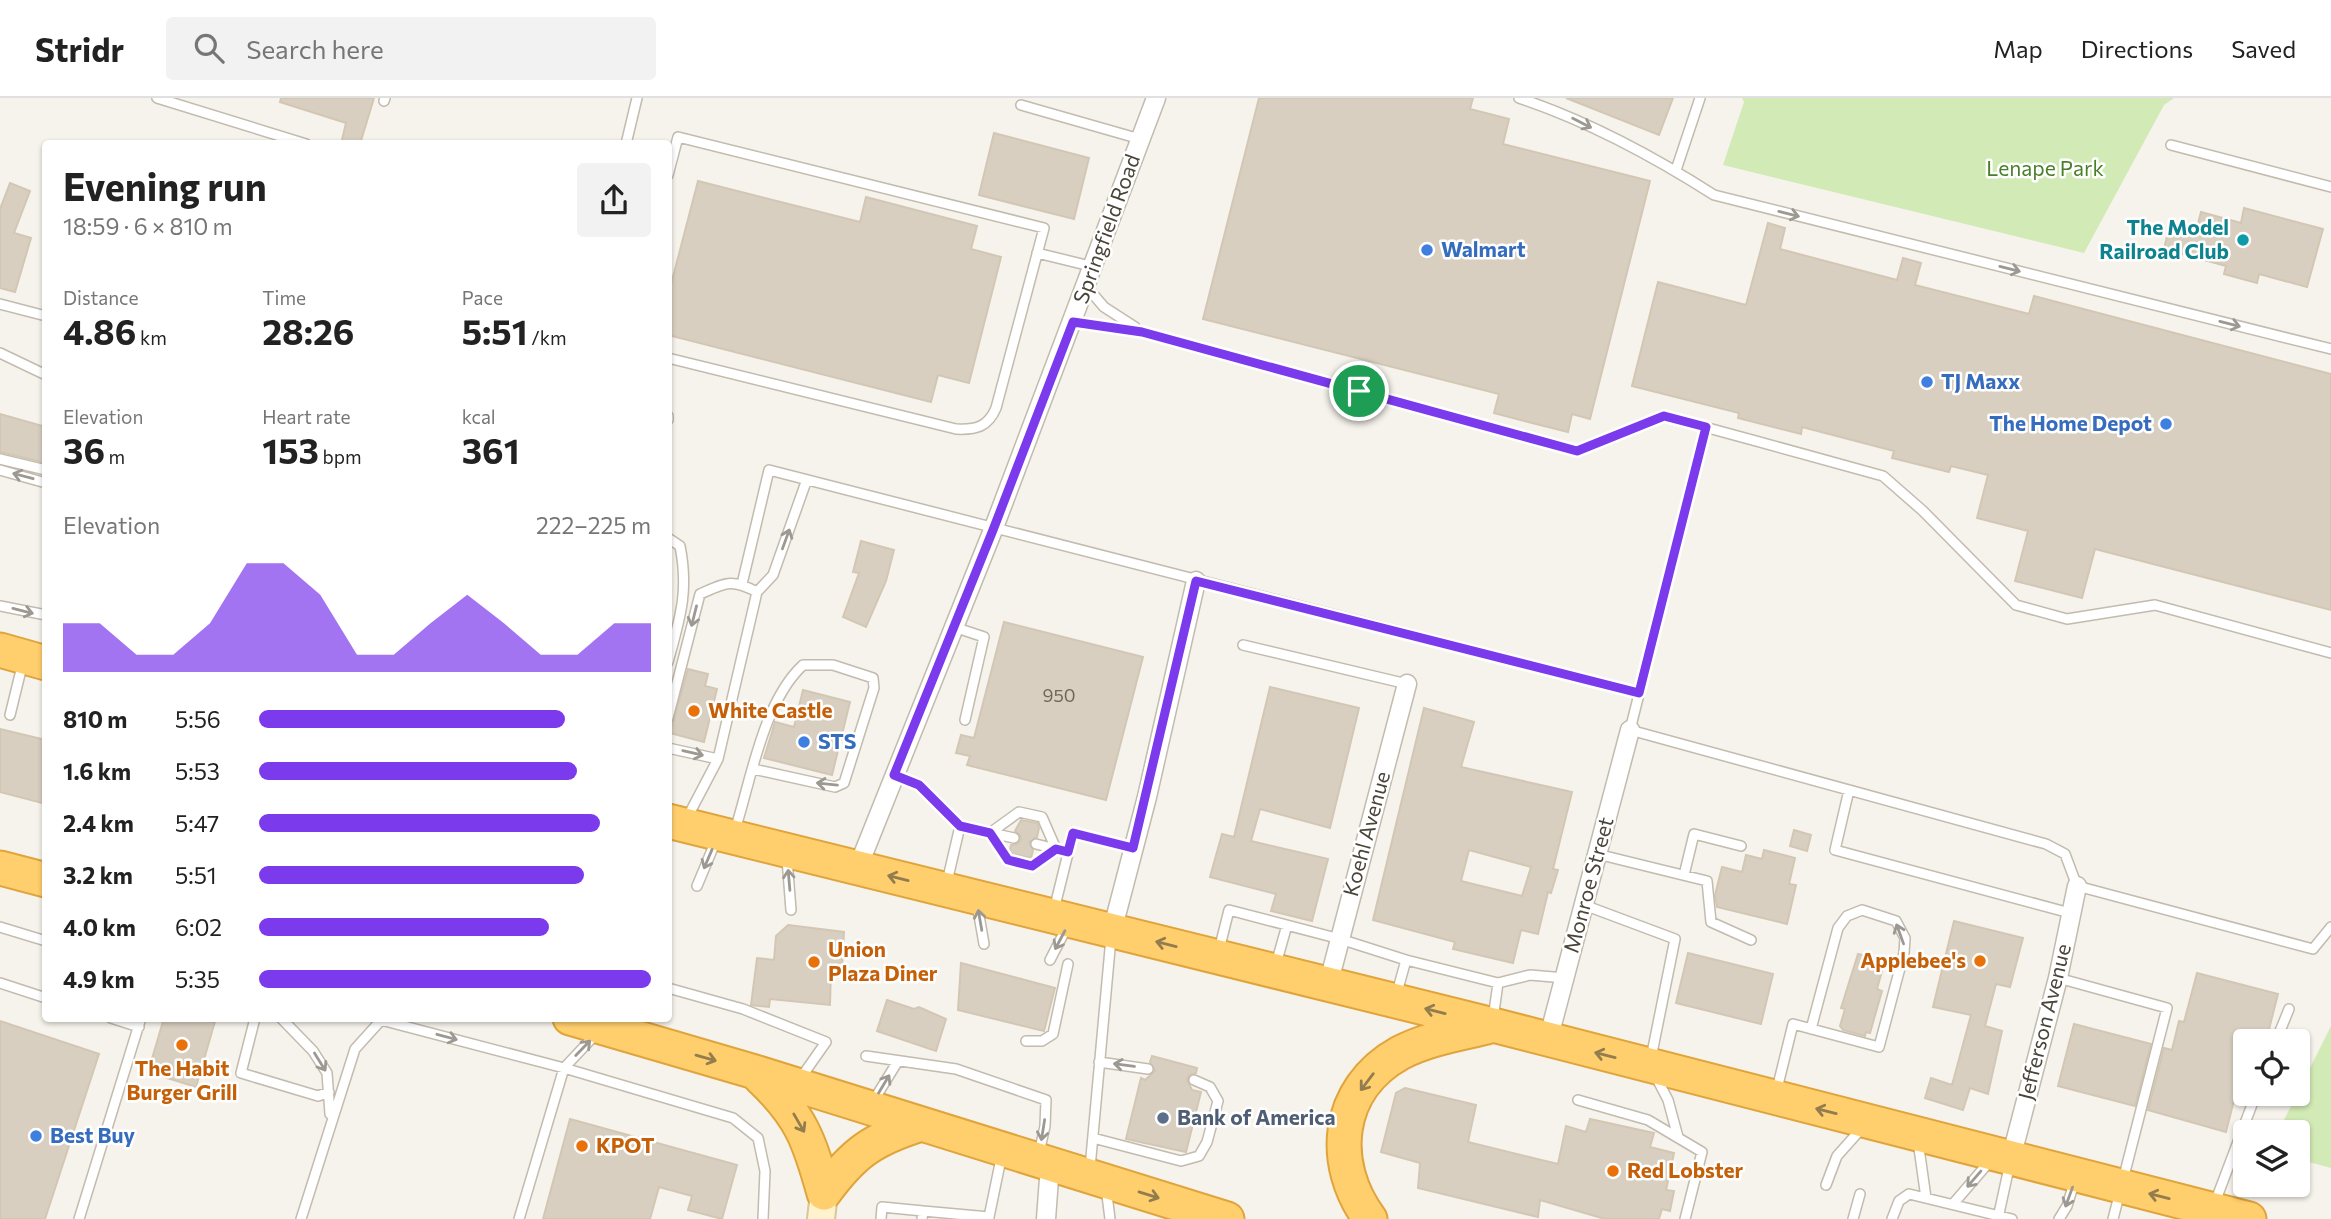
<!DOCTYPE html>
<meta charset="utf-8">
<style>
body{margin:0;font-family:Commissioner,sans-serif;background:#f2f2f2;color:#222;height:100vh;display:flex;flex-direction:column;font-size:26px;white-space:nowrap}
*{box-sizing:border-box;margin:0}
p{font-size:23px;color:#767676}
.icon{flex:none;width:38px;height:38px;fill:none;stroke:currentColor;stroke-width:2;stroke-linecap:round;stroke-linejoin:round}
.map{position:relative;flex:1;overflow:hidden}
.panel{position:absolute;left:42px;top:42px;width:630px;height:882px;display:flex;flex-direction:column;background:#fff;border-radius:7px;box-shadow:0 2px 5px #0004}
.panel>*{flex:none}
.fabs{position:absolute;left:2233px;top:931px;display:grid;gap:14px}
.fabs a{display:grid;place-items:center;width:77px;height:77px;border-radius:7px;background:#fff;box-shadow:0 2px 5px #0004;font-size:35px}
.pin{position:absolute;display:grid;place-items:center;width:60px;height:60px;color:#fff;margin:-30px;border:4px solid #fff;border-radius:50%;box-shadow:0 2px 7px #0007}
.round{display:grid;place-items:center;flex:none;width:74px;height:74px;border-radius:7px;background:#f2f2f2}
.summary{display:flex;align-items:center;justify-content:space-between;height:119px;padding:0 21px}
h1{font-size:38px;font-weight:700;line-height:52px}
.figures{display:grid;grid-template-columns:repeat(3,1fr);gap:10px;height:119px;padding:7px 21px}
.figures div{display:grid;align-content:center}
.figures b{font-size:35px;font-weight:700}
.figures small{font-size:19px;font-weight:400}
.figures p{font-size:19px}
.chart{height:196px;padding:14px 21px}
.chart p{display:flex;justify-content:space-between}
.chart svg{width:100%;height:126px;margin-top:7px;fill:#7c3aed;opacity:.7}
ul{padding:0 21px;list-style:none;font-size:23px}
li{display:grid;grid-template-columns:112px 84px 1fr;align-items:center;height:52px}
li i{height:18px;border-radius:9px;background:#7c3aed}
header{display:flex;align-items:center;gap:42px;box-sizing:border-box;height:98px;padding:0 35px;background:#fff;border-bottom:2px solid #e0e0e0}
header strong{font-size:33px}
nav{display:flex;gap:38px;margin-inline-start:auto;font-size:24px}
.search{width:490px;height:63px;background:#f2f2f2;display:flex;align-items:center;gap:18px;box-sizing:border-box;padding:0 24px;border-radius:7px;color:#767676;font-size:26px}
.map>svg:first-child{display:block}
.green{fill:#d2eab5}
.building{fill:#d8cfc1;stroke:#d3c7b4;stroke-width:2;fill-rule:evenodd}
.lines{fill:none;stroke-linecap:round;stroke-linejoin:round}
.lane-casing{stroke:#c2bbae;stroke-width:12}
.street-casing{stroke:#c2bbae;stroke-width:21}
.secondary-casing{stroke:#d6c79b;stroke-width:30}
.highway-casing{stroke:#e0a43c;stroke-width:37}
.lane{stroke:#fff;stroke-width:9}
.street{stroke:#fff;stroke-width:18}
.secondary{stroke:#fff3cd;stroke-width:26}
.highway{stroke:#ffcf6e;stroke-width:33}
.oneway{stroke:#9c9892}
.oneway2{stroke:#937c4e}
.route-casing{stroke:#fff;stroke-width:14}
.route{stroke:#7c3aed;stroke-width:9}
.culture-dot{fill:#0f9aa8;stroke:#fff;stroke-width:2.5}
.shop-dot{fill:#3f7fe0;stroke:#fff;stroke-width:2.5}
.food-dot{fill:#e8710a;stroke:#fff;stroke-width:2.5}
.service-dot{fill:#5c6f8a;stroke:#fff;stroke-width:2.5}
.labels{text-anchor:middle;stroke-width:5;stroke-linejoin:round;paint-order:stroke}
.number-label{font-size:18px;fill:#6e675b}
.park-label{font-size:21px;fill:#4a7f2a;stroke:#fff}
.culture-label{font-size:21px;font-weight:bold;fill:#0d838f;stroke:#fff;text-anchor:end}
.street-label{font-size:21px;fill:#4b4439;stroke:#fff}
.shop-label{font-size:21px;font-weight:bold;fill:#366cbe;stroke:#fff;text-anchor:start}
.food-label{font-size:21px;font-weight:bold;fill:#c56008;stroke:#fff;text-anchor:start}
.service-label{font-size:21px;font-weight:bold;fill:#4e5e75;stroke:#fff;text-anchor:start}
</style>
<header>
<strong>Stridr</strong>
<div class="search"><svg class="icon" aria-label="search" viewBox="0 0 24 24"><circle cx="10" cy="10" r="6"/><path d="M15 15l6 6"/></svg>Search here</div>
<nav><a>Map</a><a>Directions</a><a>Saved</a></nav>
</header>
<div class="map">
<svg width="2331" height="1121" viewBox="0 0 2331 1121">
<rect width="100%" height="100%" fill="#f6f3ec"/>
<!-- green -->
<path class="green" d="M 1742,0 L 2174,0 L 2164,7 L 2084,155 L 1723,67 L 1744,4 Z
M 2331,928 L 2331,1070 L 2298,1061 L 2298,1034 L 2278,1034 Z"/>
<!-- building -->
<path class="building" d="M 281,0 L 374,0 L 360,46 L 341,46 L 346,25 L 280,4 Z
M 1259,0 L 1473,0 L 1470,11 L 1509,21 L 1503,46 L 1650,83 L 1590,321 L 1572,316 L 1568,334 L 1532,325 L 1494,315 L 1499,296 L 1203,221 Z
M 1566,0 L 1673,0 L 1659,37 Z
M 994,35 L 1089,60 L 1074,121 L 979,97 Z
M 698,83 L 860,124 L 866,99 L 977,128 L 971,151 L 1001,159 L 969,285 L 938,277 L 931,304 L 668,237 L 668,198 Z
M 10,85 L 30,93 L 14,135 L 31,140 L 15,194 L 0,190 L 0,111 Z
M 2244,110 L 2323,131 L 2307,189 L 2259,176 L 2257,185 L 2224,176 L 2226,168 L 2164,151 L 2170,126 L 2196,133 L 2201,114 L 2241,125 Z
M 1768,125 L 1785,130 L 1780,151 L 1897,182 L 1903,160 L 1921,165 L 1915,187 L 2029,216 L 2034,198 L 2331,276 L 2331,512 L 2095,451 L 2082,500 L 2015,483 L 2028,433 L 1977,420 L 1988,377 L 1951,368 L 1949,374 L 1892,360 L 1894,353 L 1802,329 L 1801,336 L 1738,320 L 1739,315 L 1632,288 L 1658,184 L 1746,207 Z
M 0,316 L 46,329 L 46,365 L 0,354 Z
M 861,443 L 894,452 L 886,483 L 866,529 L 843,519 L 859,475 L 853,474 Z
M 1004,524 L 1143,559 L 1106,702 L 967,667 L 970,658 L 956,655 L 961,637 L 974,640 Z
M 688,571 L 708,576 L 705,588 L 717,591 L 704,644 L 670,635 Z
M 1270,589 L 1359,610 L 1330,730 L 1260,711 L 1251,743 L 1328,761 L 1312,823 L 1271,813 L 1276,796 L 1210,779 L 1222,736 L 1234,739 Z
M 803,592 L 850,604 L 832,677 L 764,660 L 775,624 L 794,629 Z
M 1424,610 L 1474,624 L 1461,669 L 1572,694 L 1553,771 L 1558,772 L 1551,795 L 1548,794 L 1538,836 L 1521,832 L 1513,865 L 1453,851 L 1455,844 L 1373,822 ZM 1469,752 L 1531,769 L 1522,798 L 1461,783 Z
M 0,631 L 46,642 L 46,706 L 0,694 Z
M 1021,722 L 1037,725 L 1039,730 L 1037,739 L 1029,744 L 1033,752 L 1031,760 L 1012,756 L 1010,752 L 1011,747 L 1017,746 L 1021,742 L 1020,737 L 1015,733 Z
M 1794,732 L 1811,737 L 1807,753 L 1790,748 Z
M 1764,752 L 1795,760 L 1789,786 L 1796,787 L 1787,826 L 1717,809 L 1715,797 L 1722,769 L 1742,774 L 1746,757 L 1762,761 Z
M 1954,823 L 2023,840 L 2010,889 L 1996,886 L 1985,928 L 2002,933 L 1988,996 L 1970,990 L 1963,1012 L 1925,1000 L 1931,980 L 1952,987 L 1971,917 L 1933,909 Z
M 788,827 L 844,834 L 842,871 L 831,870 L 830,907 L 770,901 L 769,909 L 751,907 L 757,860 L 774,862 L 776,838 Z
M 1688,855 L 1773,876 L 1761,926 L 1676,905 Z
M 1858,856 L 1885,862 L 1877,891 L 1882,893 L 1870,935 L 1866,934 L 1865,938 L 1843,932 L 1840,928 L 1845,911 L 1841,910 Z
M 961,865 L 1055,890 L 1044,933 L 958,912 Z
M 2197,875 L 2278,896 L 2266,943 L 2245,943 L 2245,959 L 2226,1034 L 2148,1012 L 2164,950 L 2172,952 L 2179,923 L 2184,924 Z
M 887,902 L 914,911 L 919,909 L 946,921 L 936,953 L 877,933 Z
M 164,920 L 216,920 L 196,989 L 148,974 Z
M 0,923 L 99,956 L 45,1121 L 0,1121 Z
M 2074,926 L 2151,946 L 2135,1008 L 2058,988 Z
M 1152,958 L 1197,970 L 1196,975 L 1189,977 L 1187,982 L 1192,992 L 1201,994 L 1186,1054 L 1126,1041 L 1141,980 L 1145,982 L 1155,973 L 1150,964 Z
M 1405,990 L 1476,1007 L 1468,1044 L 1558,1066 L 1566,1028 L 1586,1034 L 1590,1021 L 1654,1035 L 1650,1049 L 1674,1055 L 1666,1092 L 1674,1093 L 1670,1113 L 1662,1111 L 1659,1121 L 1605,1121 L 1540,1102 L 1538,1119 L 1418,1090 L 1420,1065 L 1381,1054 L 1396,995 Z
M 570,1021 L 737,1067 L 722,1121 L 688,1112 L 692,1098 L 659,1089 L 650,1121 L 543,1121 Z"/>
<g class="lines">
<defs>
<path id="lane" d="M 157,0 L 306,46
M 1519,0 C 1588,23 1653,58 1714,97 L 2331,251
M 384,3 L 385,0
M 1021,7 L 1140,41
M 626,46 L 637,0
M 2171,47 L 2331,89
M 1676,72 L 1700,0
M 668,77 L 678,39 L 1044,130 L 996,310 C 988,329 976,332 956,331 L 668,260
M 1037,155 L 1094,169
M 1086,188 L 1104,209 L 1135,229
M 0,206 L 46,218
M 1073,224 L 1142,234 L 1577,353 L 1664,318 L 1756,343 L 1883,378 L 1923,413 L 2016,507 L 2067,521 L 2155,507 L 2331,555
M 0,255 L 46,277
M 668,318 L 668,322
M 1706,329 L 1630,632 L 2046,746 L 2065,756 L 2077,788 L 2313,851 L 2331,829
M 0,361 L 46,372
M 0,372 L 46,385
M 668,440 L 680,448 C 689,494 680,520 668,564
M 742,486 L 769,372 L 1639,595
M 757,494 L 773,477 L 806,384
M 0,508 L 46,517
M 954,529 L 984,539 L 965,622
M 1243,547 L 1407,586
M 10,617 L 23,564
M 668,620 L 700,496 C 725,485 731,480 757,494 L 718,661 L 686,722
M 668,650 L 718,661
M 894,677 L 919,687 L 960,728 L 1014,740
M 1849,692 L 1835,752 L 2070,815
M 1019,714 L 1042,719 L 1056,751 L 1032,768 L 1008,762 L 990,735 Z
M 735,732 C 751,682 763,604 803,567 L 833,567 L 873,580 L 874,590 L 844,685 L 835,689 L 753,671
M 1036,746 L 1060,752
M 1597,756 L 1707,783 L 1711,824 L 1751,842
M 787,761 L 791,812
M 1684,777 L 1694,736 L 1741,748
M 947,784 L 960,728
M 697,788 L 717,740
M 977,806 L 984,846
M 1584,807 L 1675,841 L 1651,960
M 1054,812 L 1073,735 L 1133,750
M 0,829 L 46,843
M 1219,852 L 1229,812 L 1340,841 L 1406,862
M 1050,862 L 1068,827
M 1276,866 L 1287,827
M 2058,880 L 2167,910 L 2113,1121
M 0,885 L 46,900
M 1498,885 L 1530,877 L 1565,880
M 668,890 L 743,911 L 826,944 L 800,981
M 1396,898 L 1406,862 L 1498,885 L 1493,921
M 111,920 L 139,929
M 255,920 L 241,975 L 318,998 L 329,994
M 281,920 L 313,953 L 327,975 L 330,1016
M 381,922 L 564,970 L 596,936
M 1026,943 L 1042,943 L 1053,936 L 1068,866
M 2276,943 L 2289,911
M 866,958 L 956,971 L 1046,1002 L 1045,1028 L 1039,1055
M 1099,964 L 1148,971
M 1656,979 L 1668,1002 L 1678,1039
M 1776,995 L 1793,926 L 1879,949 L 1904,855 L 1905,840 L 1896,823 L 1862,812 L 1847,818 L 1838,830 L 1811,931
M 1578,1002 L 1648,1022 L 1702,1054 L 1685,1121
M 872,1005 L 898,963
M 1093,1040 L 1181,1063 L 1199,1058 L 1207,1044 L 1218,1003 L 1210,989 L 1194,982
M 1918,1043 L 1926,1100
M 1090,1070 L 1111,840
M 1826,1087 L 1837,1058 L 1862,1030
M 1106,1089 L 1110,1121
M 1953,1106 L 1990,1063
M 2214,1107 L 2256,996
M 923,1113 L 989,1119 L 1002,1056
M 1998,1120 L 2010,1065
M 79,1121 L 141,920
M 301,1121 L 355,951 L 383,920
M 519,1121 L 564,970 L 733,1020 L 758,1040 L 765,1073 L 763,1121
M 881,1121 L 882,1109 L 923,1113 L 922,1121
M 1853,1121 L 1860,1096
M 1892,1121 L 1899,1103 L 1909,1096 L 2012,1121
M 2059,1121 L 2067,1108 L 2075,1082"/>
<path id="street" d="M 858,769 L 993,432 L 1156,0
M 1112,833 L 1147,699 L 1196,483
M 1328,887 L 1407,586
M 1548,942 L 1630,632
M 2011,1060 L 2058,880 L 2077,788
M 1046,1121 L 1050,1067"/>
<path id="secondary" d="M 821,1121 L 824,1095"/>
<path id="highway" d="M 0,552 L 46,565
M 668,723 L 1493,927 L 2249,1121
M 0,770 L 46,782
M 570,920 L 755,974 L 1227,1121
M 759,978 C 801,1018 809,1041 824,1095
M 824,1095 C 853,1055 873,1041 921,1026
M 1370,1121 C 1329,1066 1335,991 1400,955 C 1426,941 1458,936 1487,929"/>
</defs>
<!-- lane casing -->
<use href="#lane" class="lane-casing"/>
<!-- street casing -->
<use href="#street" class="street-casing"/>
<!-- secondary casing -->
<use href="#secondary" class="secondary-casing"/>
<!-- highway casing -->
<use href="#highway" class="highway-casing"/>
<!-- lane -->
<use href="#lane" class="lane"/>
<!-- street -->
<use href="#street" class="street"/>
<!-- secondary -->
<use href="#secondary" class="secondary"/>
<!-- highway -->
<use href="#highway" class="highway"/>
</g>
<!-- one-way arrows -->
<defs><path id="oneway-shaft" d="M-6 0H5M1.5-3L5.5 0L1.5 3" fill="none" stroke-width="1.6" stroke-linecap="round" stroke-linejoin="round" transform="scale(1.75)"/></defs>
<g class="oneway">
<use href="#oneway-shaft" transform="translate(1582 25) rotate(27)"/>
<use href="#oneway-shaft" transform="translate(1789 116) rotate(14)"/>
<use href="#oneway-shaft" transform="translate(2010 171) rotate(14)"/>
<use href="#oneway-shaft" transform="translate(2230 226) rotate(14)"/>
<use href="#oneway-shaft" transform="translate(23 378) rotate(-165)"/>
<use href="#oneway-shaft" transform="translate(786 441) rotate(-70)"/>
<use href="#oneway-shaft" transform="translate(23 513) rotate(14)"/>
<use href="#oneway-shaft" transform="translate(694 518) rotate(104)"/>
<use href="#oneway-shaft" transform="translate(693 655) rotate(13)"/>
<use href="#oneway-shaft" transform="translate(827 686) rotate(-174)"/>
<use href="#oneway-shaft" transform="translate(708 761) rotate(113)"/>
<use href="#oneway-shaft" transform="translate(789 782) rotate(-95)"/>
<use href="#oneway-shaft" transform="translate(980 822) rotate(-100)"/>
<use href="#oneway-shaft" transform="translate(1900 836) rotate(-110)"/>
<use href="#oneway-shaft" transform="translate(1060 842) rotate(118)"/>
<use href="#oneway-shaft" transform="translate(447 939) rotate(15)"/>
<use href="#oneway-shaft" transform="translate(583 950) rotate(-46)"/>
<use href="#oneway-shaft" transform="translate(320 964) rotate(58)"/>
<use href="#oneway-shaft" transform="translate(1124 967) rotate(-172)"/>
<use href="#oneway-shaft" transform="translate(884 986) rotate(-59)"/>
<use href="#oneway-shaft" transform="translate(1043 1032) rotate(99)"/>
<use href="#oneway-shaft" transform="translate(1974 1081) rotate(131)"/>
<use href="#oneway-shaft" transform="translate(2069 1099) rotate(110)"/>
</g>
<g class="oneway2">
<use href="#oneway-shaft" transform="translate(898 780) rotate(-166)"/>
<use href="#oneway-shaft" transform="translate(1166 846) rotate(-166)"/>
<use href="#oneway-shaft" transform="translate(1435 913) rotate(-166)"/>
<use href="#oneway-shaft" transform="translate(1605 957) rotate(-166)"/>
<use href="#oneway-shaft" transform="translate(706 960) rotate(16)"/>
<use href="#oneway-shaft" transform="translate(1367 984) rotate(127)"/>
<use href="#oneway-shaft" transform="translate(1826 1013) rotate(-166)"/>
<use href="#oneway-shaft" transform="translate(799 1025) rotate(60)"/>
<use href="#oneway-shaft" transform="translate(1149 1097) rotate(17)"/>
<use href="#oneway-shaft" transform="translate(2159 1098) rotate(-166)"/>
</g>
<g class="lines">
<defs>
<path id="route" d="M 1073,224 L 1142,234 L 1577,353 L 1664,318 L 1706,329 L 1639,595 L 1196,483 L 1133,750 L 1073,735 L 1068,754 L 1056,751 L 1032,768 L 1008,762 L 990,735 L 960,728 L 919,687 L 894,677 L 993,432 Z"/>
</defs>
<!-- route casing -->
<use href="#route" class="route-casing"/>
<!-- route -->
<use href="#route" class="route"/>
</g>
<!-- markers -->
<circle class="culture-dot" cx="2243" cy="142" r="7"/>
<g class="shop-dot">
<circle cx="1427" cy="152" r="7"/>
<circle cx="1927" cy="284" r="7"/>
<circle cx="2166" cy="326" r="7"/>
<circle cx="804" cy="644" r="7"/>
<circle cx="36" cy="1038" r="7"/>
</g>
<g class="food-dot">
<circle cx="694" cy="613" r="7"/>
<circle cx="1980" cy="863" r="7"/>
<circle cx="814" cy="864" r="7"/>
<circle cx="182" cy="947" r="7"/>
<circle cx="582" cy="1048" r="7"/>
<circle cx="1613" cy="1073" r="7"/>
</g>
<circle class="service-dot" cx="1163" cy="1020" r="7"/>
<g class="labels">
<!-- number labels -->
<g class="number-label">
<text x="1059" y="604">950</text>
</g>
<!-- park labels -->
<g class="park-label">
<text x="2045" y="78">Lenape Park</text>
</g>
<!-- culture labels -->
<g class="culture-label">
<text x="2229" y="137">The Model<tspan x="2229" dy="24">Railroad Club</tspan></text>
</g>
<!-- street labels -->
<g class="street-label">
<text transform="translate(1107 131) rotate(-70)" y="7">Springfield Road</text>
<text transform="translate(1367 736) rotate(-75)" y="7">Koehl Avenue</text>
<text transform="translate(1589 787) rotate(-75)" y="7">Monroe Street</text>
<text transform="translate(2045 924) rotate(-76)" y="7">Jefferson Avenue</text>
</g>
<!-- shop labels -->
<g class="shop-label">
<text x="1441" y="159">Walmart</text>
<text x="1941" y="291">TJ Maxx</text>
<text x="2152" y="333" text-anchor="end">The Home Depot</text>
<text x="818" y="651">STS</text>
<text x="50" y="1045">Best Buy</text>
</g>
<!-- food labels -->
<g class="food-label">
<text x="708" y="620">White Castle</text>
<text x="828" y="859">Union<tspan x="828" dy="24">Plaza Diner</tspan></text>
<text x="1966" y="870" text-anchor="end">Applebee's</text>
<text x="182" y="978" text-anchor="middle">The Habit<tspan x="182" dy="24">Burger Grill</tspan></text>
<text x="596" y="1055">KPOT</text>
<text x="1627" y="1080">Red Lobster</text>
</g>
<!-- service labels -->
<g class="service-label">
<text x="1177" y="1027">Bank of America</text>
</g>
</g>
</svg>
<div class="fabs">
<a><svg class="icon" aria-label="locate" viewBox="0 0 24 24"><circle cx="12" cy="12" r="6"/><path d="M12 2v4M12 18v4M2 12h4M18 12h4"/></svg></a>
<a><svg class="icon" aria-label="layers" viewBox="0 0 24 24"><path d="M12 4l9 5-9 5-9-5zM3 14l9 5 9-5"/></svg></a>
</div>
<div class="pin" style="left:1359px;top:293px;background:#1e9e55"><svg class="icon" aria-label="arrive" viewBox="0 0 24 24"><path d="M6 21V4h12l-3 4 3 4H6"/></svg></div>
<section class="panel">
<div class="summary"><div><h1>Evening run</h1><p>18:59 · 6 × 810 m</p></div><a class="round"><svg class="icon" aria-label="share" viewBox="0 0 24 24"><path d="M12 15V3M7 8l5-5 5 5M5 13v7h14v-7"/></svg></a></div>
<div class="figures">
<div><p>Distance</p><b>4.86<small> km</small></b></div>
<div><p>Time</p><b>28:26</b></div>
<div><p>Pace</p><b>5:51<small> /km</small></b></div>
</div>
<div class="figures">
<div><p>Elevation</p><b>36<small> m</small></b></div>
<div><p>Heart rate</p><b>153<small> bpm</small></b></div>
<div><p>kcal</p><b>361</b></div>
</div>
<div class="chart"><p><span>Elevation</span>222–225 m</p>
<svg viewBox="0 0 160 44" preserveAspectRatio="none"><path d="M0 44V27L10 27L20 38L30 38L40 27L50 6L60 6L70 17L80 38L90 38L100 27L110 17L120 27L130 38L140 38L150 27L160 27V44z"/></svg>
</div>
<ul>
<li><b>810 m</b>5:56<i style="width:78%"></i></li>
<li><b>1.6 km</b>5:53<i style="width:81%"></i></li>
<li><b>2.4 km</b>5:47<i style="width:87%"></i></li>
<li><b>3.2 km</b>5:51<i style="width:83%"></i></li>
<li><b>4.0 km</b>6:02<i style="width:74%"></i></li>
<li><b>4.9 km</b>5:35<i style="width:100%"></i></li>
</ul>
</section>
</div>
